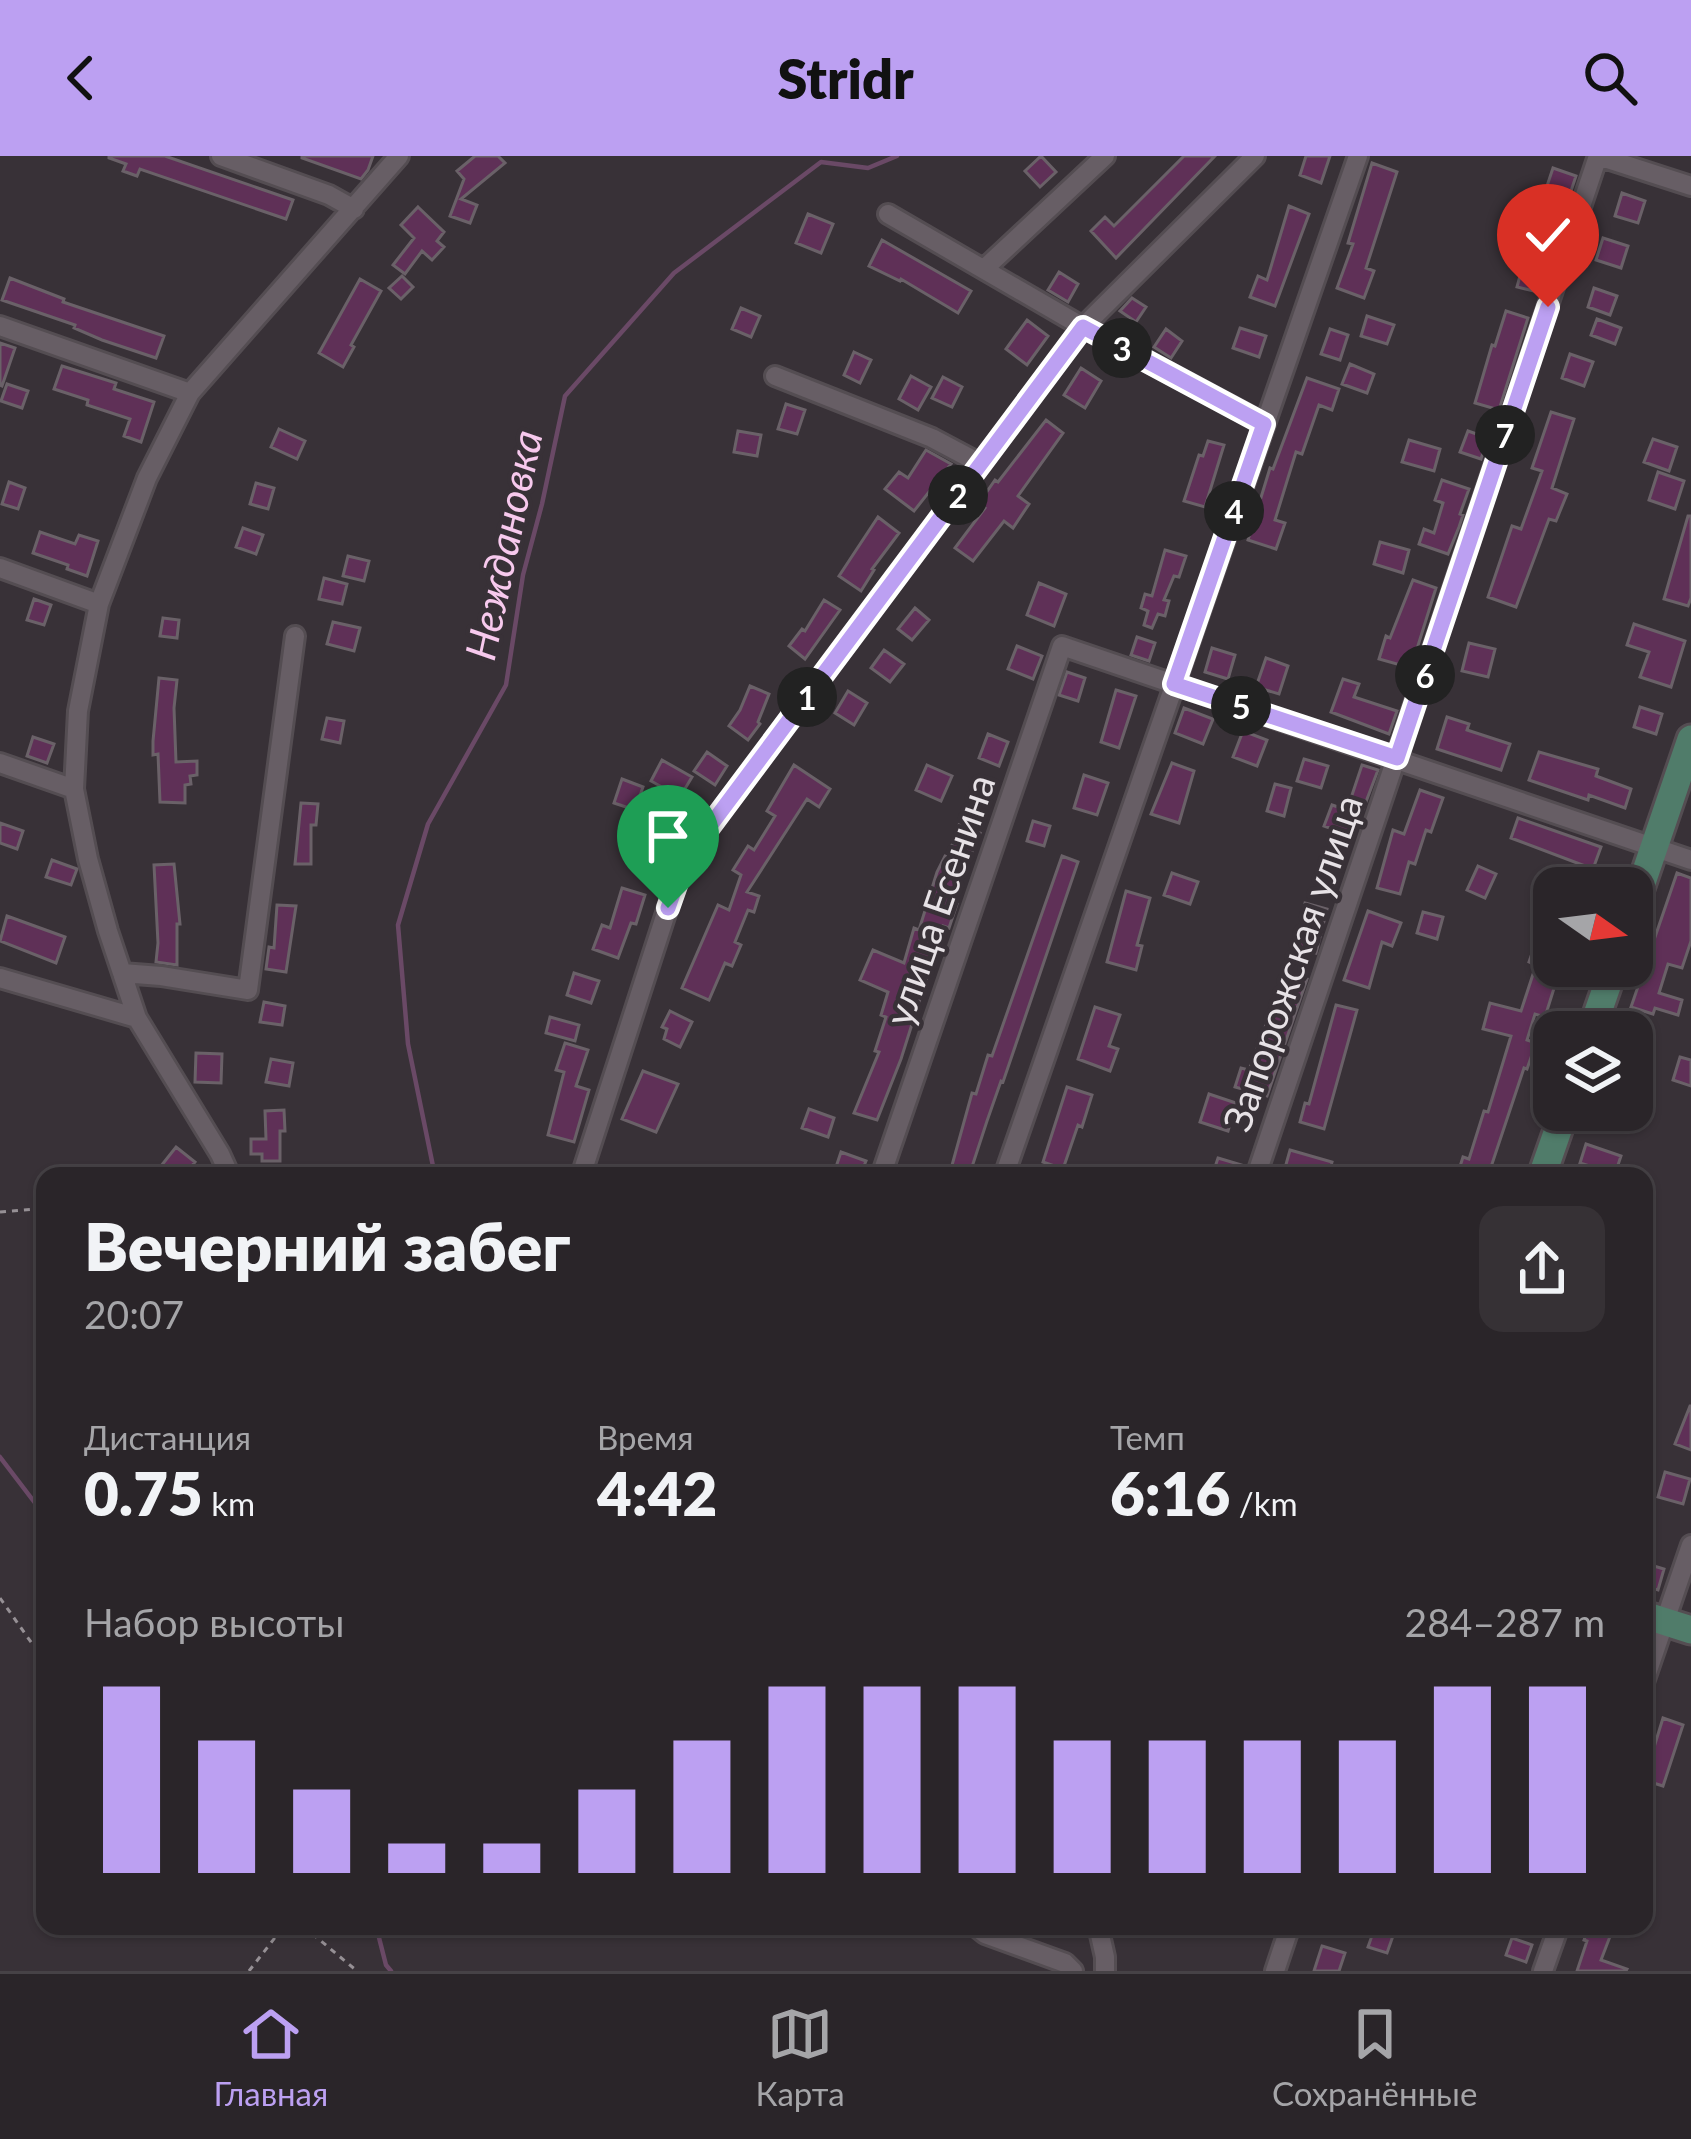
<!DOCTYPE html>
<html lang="ru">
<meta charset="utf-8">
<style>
body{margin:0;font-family:Lato,sans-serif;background:#363135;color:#f1f3f6;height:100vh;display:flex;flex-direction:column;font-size:45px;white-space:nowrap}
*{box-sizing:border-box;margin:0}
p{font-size:39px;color:#a5a5a8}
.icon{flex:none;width:66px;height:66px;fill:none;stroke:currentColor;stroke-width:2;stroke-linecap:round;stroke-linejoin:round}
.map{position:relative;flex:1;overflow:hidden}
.sheet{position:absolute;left:36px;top:1011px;width:1617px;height:768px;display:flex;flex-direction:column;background:#2a2529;border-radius:24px;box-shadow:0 3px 9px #0004,0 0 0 3px #464246}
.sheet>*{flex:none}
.needle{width:78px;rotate:104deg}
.fabs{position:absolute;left:1533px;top:711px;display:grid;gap:24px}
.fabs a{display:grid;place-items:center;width:120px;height:120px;border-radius:24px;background:#2a2529;box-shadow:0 3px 9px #0004,0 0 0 3px #464246;font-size:60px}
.pin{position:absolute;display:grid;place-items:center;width:102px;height:102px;color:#fff;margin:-123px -51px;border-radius:50% 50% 50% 0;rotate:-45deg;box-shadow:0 0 12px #0007}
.pin .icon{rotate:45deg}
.km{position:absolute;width:60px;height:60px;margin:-30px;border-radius:50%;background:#222;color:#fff;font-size:33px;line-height:60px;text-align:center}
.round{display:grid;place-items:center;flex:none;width:126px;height:126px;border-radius:24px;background:#363135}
.overview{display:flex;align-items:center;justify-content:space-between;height:204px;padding:0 48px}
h1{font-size:66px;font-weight:800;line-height:90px}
.figures{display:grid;grid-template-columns:repeat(3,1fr);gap:18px;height:204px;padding:12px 48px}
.figures div{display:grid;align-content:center}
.figures b{font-size:60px;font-weight:800}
.figures small{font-size:33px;font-weight:400}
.figures p{font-size:33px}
.chart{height:336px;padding:24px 48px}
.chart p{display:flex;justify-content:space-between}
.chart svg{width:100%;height:216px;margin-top:12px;stroke:#bca0f2;stroke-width:6}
header{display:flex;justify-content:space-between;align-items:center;height:156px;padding:0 48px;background:#bca0f2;color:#111;font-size:54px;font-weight:800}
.tab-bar{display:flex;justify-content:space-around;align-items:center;height:168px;border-top:3px solid #464246;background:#2a2529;font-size:33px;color:#a5a5a8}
.tab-bar a{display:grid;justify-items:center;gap:6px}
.tab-bar .selected{color:#bca0f2}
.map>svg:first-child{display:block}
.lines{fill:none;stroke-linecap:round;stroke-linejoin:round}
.stream{stroke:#6a4966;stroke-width:4.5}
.building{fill:#5f3057;stroke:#6a6168;stroke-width:3}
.street-casing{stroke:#544d52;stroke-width:24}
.secondary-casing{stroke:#544d52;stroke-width:33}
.path{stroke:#969095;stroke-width:3;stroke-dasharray:6 6;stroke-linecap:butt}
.street{stroke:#675e65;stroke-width:18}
.secondary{stroke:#507c6a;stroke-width:27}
.route-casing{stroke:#fff;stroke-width:24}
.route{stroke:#bca0f2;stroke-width:15}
.labels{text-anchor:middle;stroke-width:9;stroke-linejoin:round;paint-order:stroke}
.street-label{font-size:39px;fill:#e7e2e6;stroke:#383137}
.water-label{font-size:42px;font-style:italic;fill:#f7c9ed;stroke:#383137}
</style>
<header><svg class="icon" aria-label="back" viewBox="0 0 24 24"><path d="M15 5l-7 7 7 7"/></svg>Stridr<svg class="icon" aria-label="search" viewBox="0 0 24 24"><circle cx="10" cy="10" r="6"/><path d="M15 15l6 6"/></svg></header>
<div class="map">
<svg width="1691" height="1815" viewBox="0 0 1691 1815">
<rect width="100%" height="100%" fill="#383137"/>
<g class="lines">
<!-- stream -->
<path class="stream" d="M 435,1020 L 408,888 L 398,769 L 428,668 L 506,529 L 523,419 L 542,348 L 565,240 L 674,117 L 821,6 L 868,12 L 897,0
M 0,1301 L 45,1360
M 376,1770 L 386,1809 L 391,1815"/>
</g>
<!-- building -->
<path class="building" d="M 109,0 L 165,0 L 293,44 L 286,63 L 140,13 L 137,20 L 123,15 L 126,8 L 109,2 Z
M 302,0 L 373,0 L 368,14 L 361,23 L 302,2 Z
M 475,0 L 498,0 L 505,7 L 461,43 L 477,49 L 470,67 L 450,60 L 464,23 L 457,15 Z
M 1041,0 L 1056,16 L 1040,31 L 1025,15 Z
M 1184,0 L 1215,0 L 1116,102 L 1091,75 L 1105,61 L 1114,70 Z
M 1306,0 L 1330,0 L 1321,27 L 1300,19 Z
M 1372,7 L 1397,16 L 1366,112 L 1374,115 L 1364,142 L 1337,132 L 1353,88 L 1348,87 Z
M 1553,12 L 1576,20 L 1568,44 L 1545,36 Z
M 1622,37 L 1645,45 L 1638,67 L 1615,60 Z
M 1289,50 L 1309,58 L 1275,150 L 1250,141 L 1258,120 L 1267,124 Z
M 418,51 L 444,76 L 437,85 L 444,91 L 432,104 L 422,95 L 405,118 L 393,109 L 414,82 L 401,69 Z
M 808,58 L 833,68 L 821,97 L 796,87 Z
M 1603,82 L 1628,90 L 1621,112 L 1596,104 Z
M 1530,83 L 1551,89 L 1538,136 L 1517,131 Z
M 882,84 L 971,135 L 958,157 L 901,123 L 900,125 L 869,110 Z
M 1059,116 L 1078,128 L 1068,146 L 1048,134 Z
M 402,120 L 413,131 L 401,143 L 389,132 Z
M 10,122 L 64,143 L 63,146 L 164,180 L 156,202 L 102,184 L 74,172 L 75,169 L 2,144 Z
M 360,123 L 381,135 L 351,189 L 354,191 L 343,211 L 319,197 Z
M 1594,132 L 1617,140 L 1610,159 L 1588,151 Z
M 1132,142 L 1146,151 L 1136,166 L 1120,155 Z
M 741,152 L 760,160 L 751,181 L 732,173 Z
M 1506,155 L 1528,162 L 1499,254 L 1475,247 L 1492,189 L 1495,190 Z
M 1367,160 L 1394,169 L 1387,188 L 1361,180 Z
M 1597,163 L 1621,172 L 1615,188 L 1591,179 Z
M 1027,164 L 1048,180 L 1027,209 L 1006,193 Z
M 1240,172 L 1266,180 L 1259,201 L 1233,192 Z
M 1166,173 L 1182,185 L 1171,202 L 1154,191 Z
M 1330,173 L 1348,179 L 1340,204 L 1321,198 Z
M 0,187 L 15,192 L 2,230 L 0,229 Z
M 854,196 L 871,204 L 860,227 L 844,219 Z
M 1570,198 L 1593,206 L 1584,230 L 1562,222 Z
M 1350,208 L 1374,218 L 1367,237 L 1342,228 Z
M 62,210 L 116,227 L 114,233 L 154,246 L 141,286 L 124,280 L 130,263 L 87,249 L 88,244 L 54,233 Z
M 1081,212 L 1101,225 L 1085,252 L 1064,239 Z
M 911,220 L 931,231 L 918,254 L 899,243 Z
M 943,221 L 962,231 L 952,251 L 932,242 Z
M 1307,222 L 1339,233 L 1332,254 L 1319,249 L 1302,298 L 1296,296 L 1275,364 L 1285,367 L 1276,393 L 1248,384 L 1270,312 L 1273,313 Z
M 7,228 L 28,235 L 22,252 L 1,245 Z
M 786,248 L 805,254 L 797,278 L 778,273 Z
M 1551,256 L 1574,263 L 1552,332 L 1567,338 L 1556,365 L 1549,363 L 1516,451 L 1488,441 L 1512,370 L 1521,373 L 1542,315 L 1532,312 Z
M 1046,264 L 1063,277 L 1018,340 L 1029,348 L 1013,372 L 1004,365 L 973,405 L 955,392 L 985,352 L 979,347 L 995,324 L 998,326 Z
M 279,273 L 305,285 L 297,303 L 271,291 Z
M 738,275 L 761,279 L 757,300 L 734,296 Z
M 1468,275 L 1488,282 L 1481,303 L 1460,296 Z
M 1653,283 L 1677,291 L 1669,315 L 1644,306 Z
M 1409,284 L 1440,293 L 1434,315 L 1402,306 Z
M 1208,285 L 1224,289 L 1205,351 L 1184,345 L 1199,299 L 1203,300 Z
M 926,294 L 951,308 L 914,355 L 885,333 L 899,316 L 908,322 Z
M 1658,316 L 1684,325 L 1675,353 L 1649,344 Z
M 1442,324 L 1469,333 L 1460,358 L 1463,359 L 1459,371 L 1448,398 L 1419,388 L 1424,373 L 1434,377 L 1443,347 L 1435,344 Z
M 9,326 L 25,332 L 18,353 L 2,348 Z
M 256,327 L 274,332 L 268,353 L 250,348 Z
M 1688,360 L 1691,360 L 1691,442 L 1688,450 L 1664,443 Z
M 878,361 L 899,377 L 872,413 L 874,414 L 861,435 L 839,420 Z
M 243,372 L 263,379 L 256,398 L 236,391 Z
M 40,376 L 75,388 L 79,379 L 98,385 L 87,420 L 67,413 L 68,409 L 33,397 Z
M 1380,386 L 1409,394 L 1403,417 L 1374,408 Z
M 1165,394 L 1186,400 L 1179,421 L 1174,420 L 1164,444 L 1169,445 L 1165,460 L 1158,458 L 1152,472 L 1144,469 L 1148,455 L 1141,452 L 1145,438 L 1152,440 Z
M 348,400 L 369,405 L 364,425 L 343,420 Z
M 324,422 L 347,428 L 342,448 L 319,443 Z
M 1413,424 L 1436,432 L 1411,512 L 1379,503 L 1386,480 L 1390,482 Z
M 1039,427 L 1066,438 L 1054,470 L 1027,459 Z
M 34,443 L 51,449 L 44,469 L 27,464 Z
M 824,444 L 840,454 L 805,503 L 789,490 L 802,473 L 805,475 Z
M 915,452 L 929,464 L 912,484 L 898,473 Z
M 163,462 L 179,464 L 177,482 L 160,480 Z
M 333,466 L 360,472 L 354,495 L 327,488 Z
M 1634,468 L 1685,485 L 1671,531 L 1640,521 L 1649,496 L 1627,489 Z
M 1137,481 L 1155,487 L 1149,505 L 1131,499 Z
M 1469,487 L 1495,493 L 1488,521 L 1462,515 Z
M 1017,490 L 1042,500 L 1033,523 L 1008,513 Z
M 1212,492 L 1235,499 L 1228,523 L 1205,516 Z
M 884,494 L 904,508 L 890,526 L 871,512 Z
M 1266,502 L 1288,510 L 1279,538 L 1256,531 Z
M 1067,516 L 1085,522 L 1078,545 L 1059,539 Z
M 159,522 L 177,524 L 174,552 L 176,606 L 197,605 L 197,619 L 190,620 L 191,628 L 185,629 L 185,647 L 160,646 L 158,598 L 153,599 L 153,585 Z
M 1343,523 L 1359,528 L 1354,541 L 1397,555 L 1389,578 L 1331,556 Z
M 750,530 L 769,538 L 758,566 L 760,568 L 748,584 L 729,570 L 740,554 Z
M 1116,534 L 1136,540 L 1119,592 L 1101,586 Z
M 848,535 L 867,547 L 854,569 L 835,557 Z
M 1640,551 L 1662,558 L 1656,578 L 1634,571 Z
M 1184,552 L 1213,563 L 1203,588 L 1175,577 Z
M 1447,561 L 1469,568 L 1467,574 L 1510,588 L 1501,614 L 1437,593 Z
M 327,562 L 344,565 L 340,587 L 322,583 Z
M 1243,575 L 1267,584 L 1257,610 L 1233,601 Z
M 988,578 L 1008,586 L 999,610 L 979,602 Z
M 33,581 L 54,588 L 47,607 L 27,600 Z
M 707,596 L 727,610 L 715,629 L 694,615 Z
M 1539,596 L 1598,613 L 1596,620 L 1631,633 L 1625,652 L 1589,639 L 1588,644 L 1529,624 Z
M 1304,603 L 1328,610 L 1321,632 L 1297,625 Z
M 662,604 L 692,621 L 680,641 L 651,625 Z
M 1172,607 L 1194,615 L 1179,667 L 1151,658 Z
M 794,609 L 830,633 L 819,651 L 807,643 L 747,736 L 759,740 L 754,756 L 748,754 L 735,786 L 741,789 L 732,810 L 725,807 L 709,844 L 682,832 L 718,749 L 729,754 L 741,719 L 733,714 L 748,690 L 754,694 L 775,660 L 767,655 Z
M 927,609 L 952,620 L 941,645 L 916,634 Z
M 1362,609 L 1378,614 L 1353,680 L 1324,670 L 1332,649 L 1347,654 Z
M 1084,619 L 1108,627 L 1097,659 L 1074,652 Z
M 622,623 L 643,631 L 635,654 L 614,647 Z
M 1275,628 L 1291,632 L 1284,660 L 1267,655 Z
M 1420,634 L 1443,642 L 1431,676 L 1426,674 L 1415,708 L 1409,706 L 1400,738 L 1377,732 L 1393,674 L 1404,678 Z
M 301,647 L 318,648 L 316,669 L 311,669 L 311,708 L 295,708 Z
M 1518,662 L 1601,691 L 1593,713 L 1511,682 Z
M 1033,665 L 1050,670 L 1044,690 L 1027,685 Z
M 0,667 L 23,675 L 17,693 L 0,687 Z
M 959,669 L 980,677 L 950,746 L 957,748 L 949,772 L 943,770 L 901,903 L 877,964 L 854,957 L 879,896 L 875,895 L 886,861 L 881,859 L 888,836 L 860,824 L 873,794 L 904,807 L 914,772 L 919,774 L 937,716 L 945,700 L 948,701 Z
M 649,679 L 667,695 L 652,713 L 633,697 Z
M 1062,700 L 1078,706 L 1003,926 L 1001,925 L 987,965 L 969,1020 L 949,1020 L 972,937 L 976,938 L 988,899 L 992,900 Z
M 52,704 L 77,713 L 71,729 L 46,721 Z
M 174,708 L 180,768 L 177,768 L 177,809 L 156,806 L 158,787 L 154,709 Z
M 1478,710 L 1496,718 L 1485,742 L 1467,734 Z
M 1172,717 L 1198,726 L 1190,748 L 1164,739 Z
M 1677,717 L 1691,722 L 1691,785 L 1682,812 L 1668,808 L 1659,837 L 1682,844 L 1678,859 L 1655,852 L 1653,858 L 1631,851 Z
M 622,732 L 645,739 L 636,768 L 631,767 L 618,802 L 593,793 L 602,769 L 610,772 Z
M 1126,735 L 1150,742 L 1137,789 L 1142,790 L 1136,814 L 1107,806 Z
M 1305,747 L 1327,753 L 1316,797 L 1296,791 L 1305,763 L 1301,762 Z
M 277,749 L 296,750 L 286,816 L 266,813 L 269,791 L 274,792 Z
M 1368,755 L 1401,767 L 1392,790 L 1382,786 L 1369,832 L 1344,824 Z
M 1423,756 L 1443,761 L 1437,783 L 1417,777 Z
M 7,760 L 65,781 L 56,807 L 0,785 Z
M 1537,783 L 1554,789 L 1554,810 L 1561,810 L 1545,861 L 1535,858 L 1527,884 L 1536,887 L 1527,913 L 1524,912 L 1488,1020 L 1457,1020 L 1463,1001 L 1469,1003 L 1484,955 L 1488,956 L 1511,880 L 1483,873 L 1490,847 L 1521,855 L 1536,809 L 1529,806 Z
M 1286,816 L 1307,823 L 1267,940 L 1235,931 L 1241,912 L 1249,914 L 1270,858 L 1273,859 Z
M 574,817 L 599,825 L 591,847 L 567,839 Z
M 264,846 L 285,850 L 282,869 L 260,866 Z
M 1336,849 L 1357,854 L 1324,973 L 1300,966 L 1305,947 L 1309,948 Z
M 1095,851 L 1120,859 L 1109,890 L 1118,893 L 1110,915 L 1078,903 Z
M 670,855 L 692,866 L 680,891 L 664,883 L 667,873 L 662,871 Z
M 550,861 L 579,869 L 575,885 L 546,877 Z
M 565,887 L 588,894 L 576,930 L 589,934 L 574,986 L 548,979 L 564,916 L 556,914 Z
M 196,897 L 222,898 L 221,927 L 195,926 Z
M 1680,901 L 1691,904 L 1691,930 L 1673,924 Z
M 271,903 L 293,907 L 289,930 L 266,926 Z
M 643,915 L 678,928 L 656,976 L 622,963 Z
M 1067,931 L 1092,939 L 1082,971 L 1078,969 L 1063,1013 L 1043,1006 Z
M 1209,938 L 1236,947 L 1228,975 L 1200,966 Z
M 809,953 L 834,962 L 828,981 L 802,972 Z
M 284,954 L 285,975 L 280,975 L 280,1005 L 262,1005 L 262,998 L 251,998 L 251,983 L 266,983 L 265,955 Z
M 1586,988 L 1621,1000 L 1615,1018 L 1580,1007 Z
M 176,991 L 195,1006 L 184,1020 L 175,1020 L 161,1010 Z
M 1290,994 L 1332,1006 L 1328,1020 L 1312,1020 L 1285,1012 Z
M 841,996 L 866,1005 L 860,1020 L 833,1020 Z
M 1218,1002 L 1245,1010 L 1243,1020 L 1212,1020 Z
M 1690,1250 L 1691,1250 L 1691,1294 L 1675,1288 Z
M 1665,1316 L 1690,1323 L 1683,1348 L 1658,1341 Z
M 1644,1407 L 1664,1413 L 1658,1434 L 1644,1430 Z
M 1663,1562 L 1683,1569 L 1663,1630 L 1644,1624 Z
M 1589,1770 L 1614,1770 L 1601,1804 L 1627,1813 L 1626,1815 L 1577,1815 L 1587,1785 L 1584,1784 Z
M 1375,1771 L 1394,1777 L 1387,1797 L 1368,1791 Z
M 1512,1782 L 1532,1789 L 1526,1806 L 1506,1799 Z
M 1322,1790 L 1345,1797 L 1339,1815 L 1314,1815 Z"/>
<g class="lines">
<defs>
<path id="street" d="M 221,0 L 329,39 L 354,53
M 888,58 L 1083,171 L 1265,268
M 984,113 L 1105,0
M 0,170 L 190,237
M 775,220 L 932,282 L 981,308
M 0,412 L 99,448
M 0,607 L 74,633
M 122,817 L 161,820 L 248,834 L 295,480
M 0,822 L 137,862
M 230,1020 L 220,998 L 137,862 L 108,775 L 88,703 L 74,633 L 78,555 L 99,448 L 147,322 L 190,237 L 399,0
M 581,1020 L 668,751 L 680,718 L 695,690 L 1083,171 L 1255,0
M 881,1020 L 1062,490 L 1691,704
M 1004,1020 L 1358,0
M 1256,1020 L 1598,0 L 1691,30
M 1644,1526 L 1691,1389
M 975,1770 L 985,1778 L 1065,1807 L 1073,1815
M 1098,1770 L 1105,1801 L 1105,1815
M 1275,1815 L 1290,1770
M 1543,1815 L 1559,1770"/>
<path id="secondary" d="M 1632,756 L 1691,583
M 1591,876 L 1614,810
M 1542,1020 L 1565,954
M 1644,1459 L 1691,1474"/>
</defs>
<!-- street casing -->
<use href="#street" class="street-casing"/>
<!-- secondary casing -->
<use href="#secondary" class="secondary-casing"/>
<!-- path -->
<path class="path" d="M 0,1056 L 35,1053 L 45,1060
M 0,1442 L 45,1506
M 303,1770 L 357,1815
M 249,1815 L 284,1770"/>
<!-- street -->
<use href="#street" class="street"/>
<!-- secondary -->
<use href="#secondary" class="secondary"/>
</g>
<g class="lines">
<defs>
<path id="route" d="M 668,752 L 680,718 L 695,690 L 1083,171 L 1264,268 L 1174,528 L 1397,602 L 1548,151"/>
</defs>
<!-- route casing -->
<use href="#route" class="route-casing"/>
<!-- route -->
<use href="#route" class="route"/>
</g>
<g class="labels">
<!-- street labels -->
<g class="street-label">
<text transform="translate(940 744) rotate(-71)" y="14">улица Есенина</text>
<text transform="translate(1293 807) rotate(-71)" y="14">Запорожская улица</text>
</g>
<!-- water labels -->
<g class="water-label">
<text transform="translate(504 389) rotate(-78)" y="15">Неждановка</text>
</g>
</g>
</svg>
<div class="fabs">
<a><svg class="needle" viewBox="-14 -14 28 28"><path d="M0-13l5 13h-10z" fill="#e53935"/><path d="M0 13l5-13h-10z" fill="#a5a5a8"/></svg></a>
<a><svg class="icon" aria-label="layers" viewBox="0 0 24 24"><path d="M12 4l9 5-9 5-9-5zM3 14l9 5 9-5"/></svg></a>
</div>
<div class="pin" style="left:668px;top:752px;background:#1e9e55"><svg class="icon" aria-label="arrive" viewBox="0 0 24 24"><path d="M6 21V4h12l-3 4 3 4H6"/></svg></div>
<div class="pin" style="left:1548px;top:151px;background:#d93025"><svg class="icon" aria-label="check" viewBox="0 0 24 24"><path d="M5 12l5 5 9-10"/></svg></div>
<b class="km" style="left:807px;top:541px">1</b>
<b class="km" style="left:958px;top:339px">2</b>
<b class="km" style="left:1122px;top:192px">3</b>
<b class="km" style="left:1234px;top:355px">4</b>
<b class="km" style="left:1241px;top:550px">5</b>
<b class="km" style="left:1425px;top:519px">6</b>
<b class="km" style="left:1505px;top:279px">7</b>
<section class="sheet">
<div class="overview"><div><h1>Вечерний забег</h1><p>20:07</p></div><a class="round"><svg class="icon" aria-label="share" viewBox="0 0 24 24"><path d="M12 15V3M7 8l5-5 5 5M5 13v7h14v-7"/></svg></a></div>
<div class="figures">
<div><p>Дистанция</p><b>0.75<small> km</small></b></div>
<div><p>Время</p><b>4:42</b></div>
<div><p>Темп</p><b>6:16<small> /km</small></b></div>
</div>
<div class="chart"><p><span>Набор высоты</span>284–287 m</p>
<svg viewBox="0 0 160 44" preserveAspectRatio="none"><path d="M5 44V6M15 44V17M25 44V27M35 44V38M45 44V38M55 44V27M65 44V17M75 44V6M85 44V6M95 44V6M105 44V17M115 44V17M125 44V17M135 44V17M145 44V6M155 44V6"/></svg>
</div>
</section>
</div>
<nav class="tab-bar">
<a class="selected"><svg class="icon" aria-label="home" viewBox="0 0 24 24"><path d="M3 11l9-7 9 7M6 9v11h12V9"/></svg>Главная</a>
<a><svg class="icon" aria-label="map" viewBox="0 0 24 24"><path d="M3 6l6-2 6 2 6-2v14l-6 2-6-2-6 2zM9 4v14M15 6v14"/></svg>Карта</a>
<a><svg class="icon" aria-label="saved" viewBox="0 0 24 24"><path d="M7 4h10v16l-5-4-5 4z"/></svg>Сохранённые</a>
</nav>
